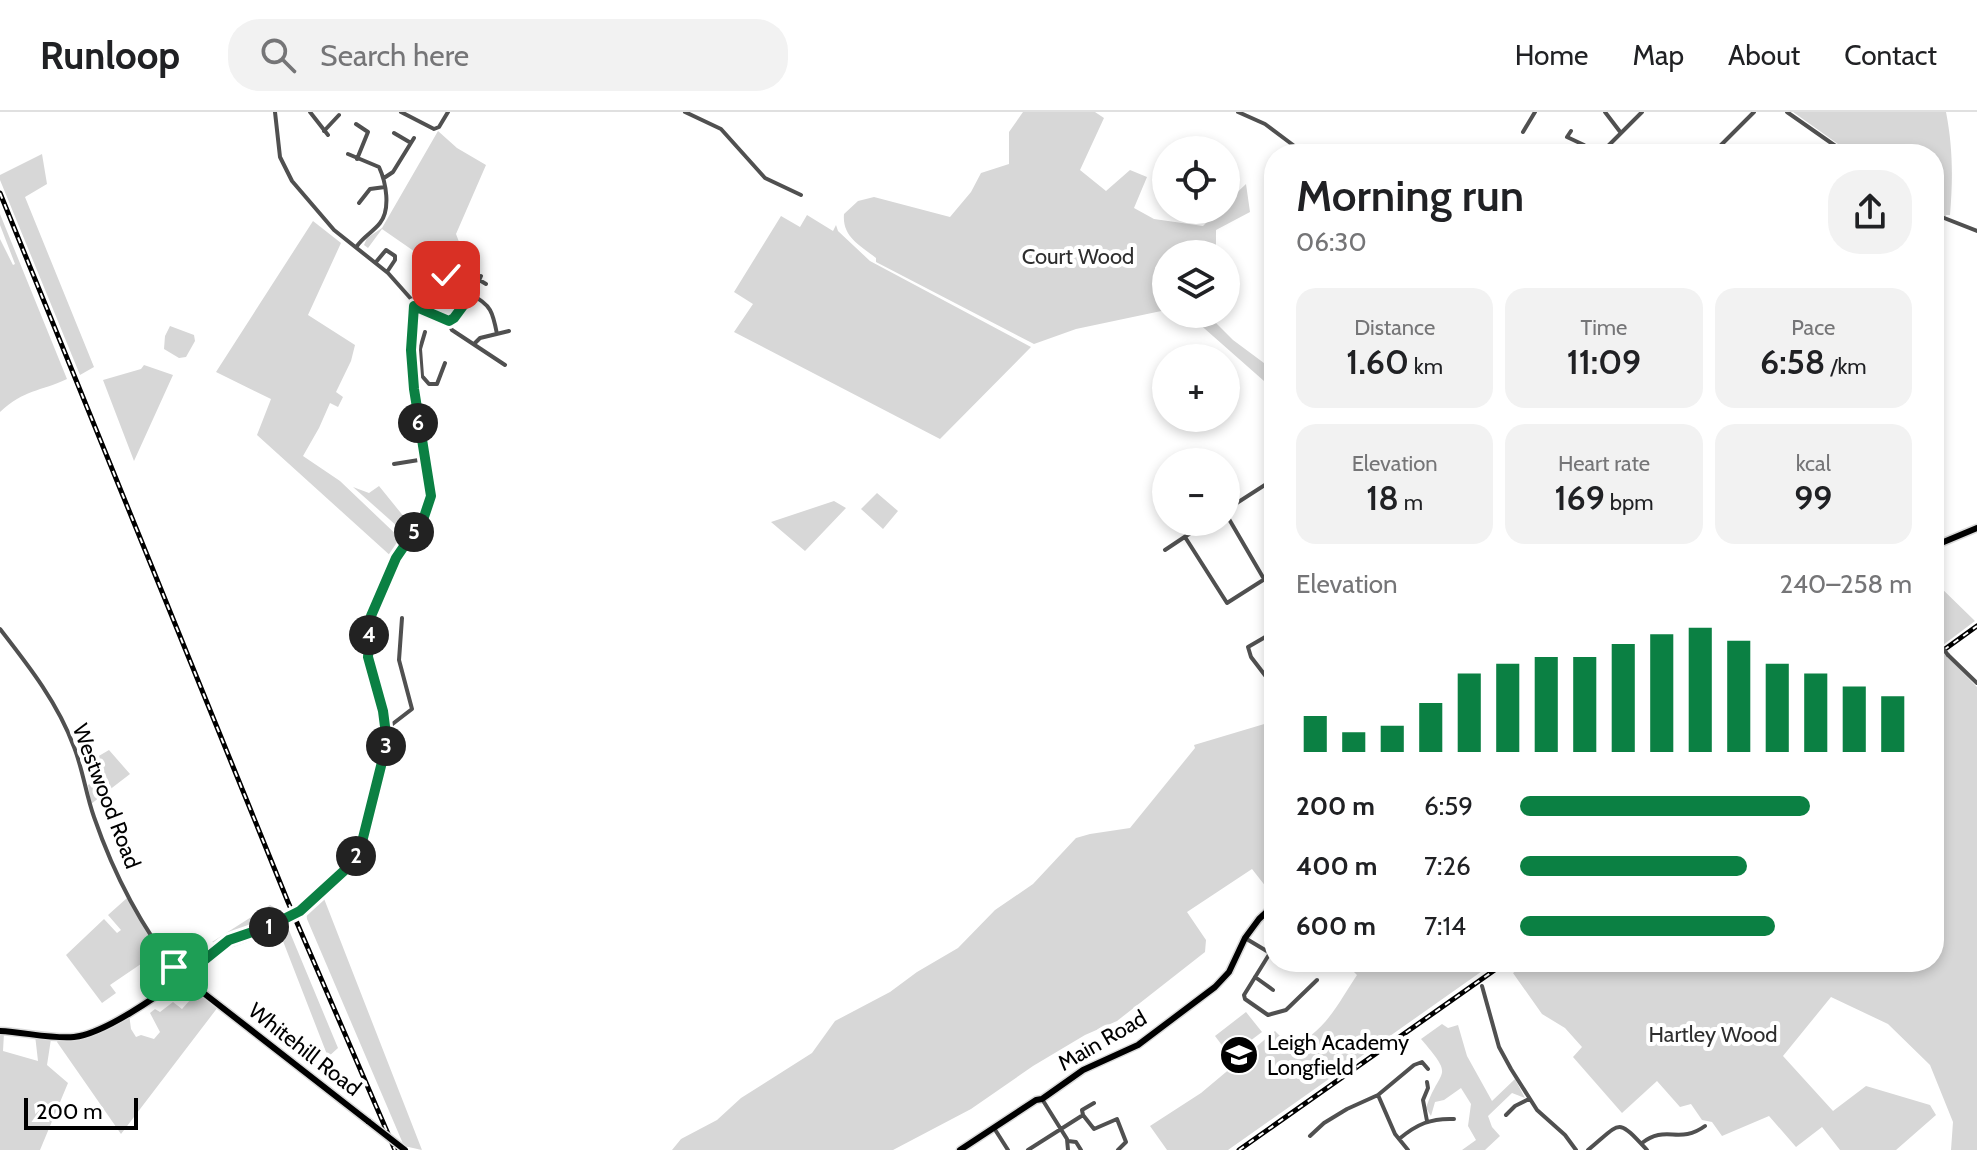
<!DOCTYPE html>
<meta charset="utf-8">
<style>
body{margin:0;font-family:Cabin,sans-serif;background:#f2f2f2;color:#202124;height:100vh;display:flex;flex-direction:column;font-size:30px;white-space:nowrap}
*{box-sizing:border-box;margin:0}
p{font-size:26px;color:#757577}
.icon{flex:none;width:44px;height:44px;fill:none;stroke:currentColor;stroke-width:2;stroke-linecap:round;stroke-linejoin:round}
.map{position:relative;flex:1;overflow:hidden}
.sheet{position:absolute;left:1264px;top:32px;width:680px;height:828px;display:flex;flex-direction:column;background:#fff;border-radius:32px;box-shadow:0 4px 12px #0003}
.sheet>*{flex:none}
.tools{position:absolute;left:1152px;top:24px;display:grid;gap:16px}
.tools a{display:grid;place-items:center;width:88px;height:88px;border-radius:50%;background:#fff;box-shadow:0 4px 12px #0003;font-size:40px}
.scale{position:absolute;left:24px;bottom:20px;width:114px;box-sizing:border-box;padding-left:8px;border:4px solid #000;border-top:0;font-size:22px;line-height:28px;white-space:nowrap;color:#000;-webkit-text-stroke:6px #fff;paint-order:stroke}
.pin{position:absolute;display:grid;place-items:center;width:68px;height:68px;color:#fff;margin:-34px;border-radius:16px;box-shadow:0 4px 12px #0006}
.km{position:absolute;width:40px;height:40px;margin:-20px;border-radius:50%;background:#222;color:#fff;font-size:22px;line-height:40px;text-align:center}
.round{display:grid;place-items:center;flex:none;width:84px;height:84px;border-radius:32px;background:#f2f2f2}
.summary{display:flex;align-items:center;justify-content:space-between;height:136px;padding:0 32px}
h1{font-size:44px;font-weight:600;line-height:60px}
.figures{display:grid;grid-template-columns:repeat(3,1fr);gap:12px;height:136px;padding:8px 32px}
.figures div{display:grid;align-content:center;border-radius:20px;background:#f2f2f2;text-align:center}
.figures b{font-size:34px;font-weight:600}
.figures small{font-size:22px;font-weight:400}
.figures p{font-size:22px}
.chart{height:224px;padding:16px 32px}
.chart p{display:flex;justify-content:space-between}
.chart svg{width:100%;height:144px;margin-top:8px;stroke:#0b8043;stroke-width:6}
ul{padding:0 32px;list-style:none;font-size:26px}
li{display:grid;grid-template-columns:128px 96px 1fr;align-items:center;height:60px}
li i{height:20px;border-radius:10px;background:#0b8043}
header{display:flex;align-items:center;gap:48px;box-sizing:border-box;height:112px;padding:0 40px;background:#fff;border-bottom:2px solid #e0e0e0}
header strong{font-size:38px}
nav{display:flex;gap:44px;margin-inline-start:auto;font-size:28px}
.search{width:560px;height:72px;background:#f2f2f2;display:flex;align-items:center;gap:20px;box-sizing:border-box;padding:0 28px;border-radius:32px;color:#757577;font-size:30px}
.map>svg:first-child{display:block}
.green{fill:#d7d7d7}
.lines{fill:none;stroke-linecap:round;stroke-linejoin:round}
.major-casing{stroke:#dbdbdb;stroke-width:9}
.minor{stroke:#505050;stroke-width:4}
.major{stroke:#000;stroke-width:6}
.rail-casing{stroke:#000;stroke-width:5}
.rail{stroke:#fff;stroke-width:2;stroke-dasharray:6;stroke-linecap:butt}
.major-bridge-casing{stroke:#dbdbdb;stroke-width:9;stroke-linecap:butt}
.minor-bridge{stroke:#505050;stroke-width:4}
.major-bridge{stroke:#000;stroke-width:6}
.route-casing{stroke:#fff;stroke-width:16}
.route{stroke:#0b8043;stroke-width:10}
.labels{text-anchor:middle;stroke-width:8;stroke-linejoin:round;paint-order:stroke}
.park-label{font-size:22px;fill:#2e2e2e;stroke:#fff}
.street-label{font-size:22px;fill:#000;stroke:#fff}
.poi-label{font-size:22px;fill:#000;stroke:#fff;text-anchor:start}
</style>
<header>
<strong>Runloop</strong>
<div class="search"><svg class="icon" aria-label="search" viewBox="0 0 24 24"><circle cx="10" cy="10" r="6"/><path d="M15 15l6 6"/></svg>Search here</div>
<nav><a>Home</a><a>Map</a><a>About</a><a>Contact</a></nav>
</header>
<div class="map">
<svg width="1977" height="1038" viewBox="0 0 1977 1038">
<rect width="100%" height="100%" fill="#fff"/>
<!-- green -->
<path class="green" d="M 1023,0 L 1095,0 L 1104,6 L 1080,58 L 1106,79 L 1130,58 L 1147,65 L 1134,96 L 1154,107 L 1203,114 L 1219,98 L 1226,98 L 1226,91 L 1246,72 L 1250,100 L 1216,118 L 1216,138 L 1213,142 L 1166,142 L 1166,198 L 1076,217 L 1034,232 L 876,150 L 876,146 C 860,133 842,125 844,102 L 858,89 L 874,85 L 950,105 L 971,80 L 981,61 L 1009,52 L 1009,20 Z
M 1793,0 L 1946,0 C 1953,36 1953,67 1950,103 L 1946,103 L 1945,107 L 1934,100 L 1934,42 L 1852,42 Z
M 438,19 L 457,36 L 486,53 L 456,122 L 461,135 L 440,165 L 424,154 L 421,144 L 382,117 L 368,136 L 364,133 L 367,126 L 382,116 Z
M 42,42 L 47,72 L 25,85 L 94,255 L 80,263 L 0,68 L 0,63 Z
M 0,102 L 67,267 C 39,280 25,277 0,300 L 0,127 L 13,153 L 15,152 L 0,113 Z
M 807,103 L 833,119 L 836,113 L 838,119 L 870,149 L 1031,235 L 940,327 L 734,220 L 753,192 L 734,180 L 781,104 L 800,115 Z
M 313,109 L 341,131 L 308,203 L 355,233 L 351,249 L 336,280 L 343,285 L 338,295 L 330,291 L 319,316 L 303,344 L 340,369 L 403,429 L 393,446 L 257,323 L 271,287 L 216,260 Z
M 1188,202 L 1207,202 L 1233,228 L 1268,254 L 1264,269 Z
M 170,214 L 194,223 L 195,229 L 186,245 L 179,246 L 164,237 L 165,224 Z
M 144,253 L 173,263 L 134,349 L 103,268 L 141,257 Z
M 379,374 L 413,416 L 407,423 L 353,375 L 369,381 Z
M 877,381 L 898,399 L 883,417 L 861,397 Z
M 834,389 L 846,396 L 805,439 L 771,410 Z
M 1934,469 L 1975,509 L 1943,533 L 1934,529 Z
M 1945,542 L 1977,575 L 1977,1038 L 1951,1038 L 1953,1010 L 1930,953 L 1888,912 L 1831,885 L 1783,944 L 1833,999 L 1866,974 L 1930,993 L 1936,1003 L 1896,1038 L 1840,1038 L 1822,1015 L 1796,1035 L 1769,1004 L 1722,1024 L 1712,1010 L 1702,1008 L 1691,992 L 1680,995 L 1657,969 L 1622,1001 L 1573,945 L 1582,935 L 1565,916 L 1542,902 L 1513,861 L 1528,850 L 1934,850 L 1934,550 Z
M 1271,610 L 1274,611 L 1274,785 L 1252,757 L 1187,800 L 1206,828 L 1205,840 L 1117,909 L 1085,923 L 1033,954 L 971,997 L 893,1038 L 672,1038 L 681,1027 L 717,1008 L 741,986 L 812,941 L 835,909 L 890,880 L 917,860 L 958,836 L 995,798 L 1033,772 L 1076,726 L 1090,722 L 1130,716 L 1195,636 L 1194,633 Z
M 109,638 L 130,662 L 91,692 L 88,673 L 91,671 L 90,666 L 96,661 L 92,648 Z
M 323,784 L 422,1038 L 404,1034 L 307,807 L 306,797 Z
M 127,786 L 160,839 L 110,873 L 116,881 L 102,891 L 66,843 L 104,807 L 117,821 L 121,818 L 108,803 Z
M 270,793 L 286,802 L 235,821 L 217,832 L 212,830 Z
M 286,811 L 338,936 L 328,945 L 281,824 L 258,826 L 225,838 L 224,835 L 247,824 Z
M 1344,850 L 1495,850 L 1228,1038 L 1167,1038 L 1150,1014 L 1201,981 L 1275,919 L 1289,933 C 1322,927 1340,888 1357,863 Z
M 199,878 L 218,895 L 121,1022 L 57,930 L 59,926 L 73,927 L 129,902 L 131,917 L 136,925 L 141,923 L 154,927 L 160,920 L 150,901 L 155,897 L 160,900 L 173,890 L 182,897 Z
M 1246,900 L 1262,920 L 1230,944 L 1215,924 Z
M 1442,912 L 1448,916 L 1458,913 L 1467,944 L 1492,989 L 1515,967 L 1525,986 L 1512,981 L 1488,1004 L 1492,1015 L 1500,1024 L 1485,1038 L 1462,1038 L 1476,1028 L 1468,1014 L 1471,992 L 1461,976 L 1444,988 L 1435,990 L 1431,1004 L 1426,996 C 1440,954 1456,968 1421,927 Z
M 0,921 L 4,921 L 3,939 L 38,949 L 35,923 L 51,927 L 47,953 L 68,971 L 40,1038 L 0,1038 Z"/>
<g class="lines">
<defs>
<path id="major" d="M 1934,434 L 1977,416
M 0,919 C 24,920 51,927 74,925 C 104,922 159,883 183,865 L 369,1010
M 960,1038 L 1036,988 L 1042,987 L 1083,958 L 1138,933 L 1215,875 L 1229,860 L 1245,826 L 1259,807 L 1274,793"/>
</defs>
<!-- major casing -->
<use href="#major" class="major-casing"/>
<!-- minor -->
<path class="minor" d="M 275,0 L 280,45 L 292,69 L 334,118 L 388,161 L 412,188 L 411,238 L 414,277 L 431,381 L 424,405 L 396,446 L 371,504 L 368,545 L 383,599 L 387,630 L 356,743 L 320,783 L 300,799
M 310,0 L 328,23
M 401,0 L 434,17 L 439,15 L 448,0
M 685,0 L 721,17 L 765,66 L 801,83
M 1238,0 L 1265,12 L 1305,42
M 1605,0 L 1621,21
M 1787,0 L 1847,42
M 356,12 L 368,20 L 357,47
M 324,19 L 339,3
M 1571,19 L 1567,25 L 1584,33 L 1591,42
M 1523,20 L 1535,0
M 394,21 L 411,31
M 1783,41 L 1784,42
M 348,42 L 379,55 C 386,70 391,97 380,111 C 373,120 364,124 357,134
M 1600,42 L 1642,0
M 1712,42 L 1754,0
M 384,66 L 393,60 L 414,26
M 359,91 L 370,77 L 385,75
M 1934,102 L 1977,119
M 376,150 L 386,138 L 395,144 L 395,148 L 387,160
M 429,159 L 471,183 L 454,206 L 449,209
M 471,163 L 486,172
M 471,183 C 491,192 493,201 497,222
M 472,184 L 481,164
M 414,194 L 447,208 L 452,218 L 505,253
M 475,231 L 480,226 L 509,219
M 420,237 L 422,264 L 429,272 L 437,272 L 445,251
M 411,238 L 420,237 L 425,220
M 394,352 L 425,347
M 1226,398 L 1274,367
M 1226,402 L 1264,467
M 1185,425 L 1227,491 L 1274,461
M 1165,438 L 1207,410
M 0,517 C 28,553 58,591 74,635 C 83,658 86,683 94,705 C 113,760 142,816 178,861 L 183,865 L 229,828 L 284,808
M 1274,520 L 1248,535 L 1251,545 L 1274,575
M 1934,530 L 1941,534
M 1948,543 L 1977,571
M 386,617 L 412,597 L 399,548 L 402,506
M 1245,826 L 1270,841 L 1274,840
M 1270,841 L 1244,883 L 1245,887 L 1268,903 L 1286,898 L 1317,868
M 1255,865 L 1273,878
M 1482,874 L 1499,935 L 1511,957 L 1537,998 L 1565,1023 L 1576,1038
M 1427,970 L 1428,976 L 1423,988 L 1427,1009
M 1378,983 L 1395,1022 L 1408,1038
M 1042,987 L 1067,1027 L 1068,1038
M 1083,1003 L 1082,998 L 1094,991
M 1506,1003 L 1515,994 L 1529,987
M 994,1016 L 1008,1038
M 1310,1024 L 1324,1011 L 1347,997 L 1378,983 L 1414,953 L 1422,950 L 1428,957
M 1399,1027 C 1417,1012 1431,1006 1454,1007
M 1068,1029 L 1076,1030 L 1081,1038
M 1642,1031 C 1666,1012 1679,1033 1705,1014
M 1028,1038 L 1083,1003 L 1094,1017 L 1117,1007 L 1126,1030 L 1118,1038
M 1588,1038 C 1622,1010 1616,1005 1647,1038"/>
<!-- major -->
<use href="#major" class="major"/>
<defs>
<path id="rail" d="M 0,81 L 288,790 L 395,1038
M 1934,545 L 1977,514
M 1239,1038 L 1506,850"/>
</defs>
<!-- rail casing -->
<use href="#rail" class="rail-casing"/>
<!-- rail -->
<use href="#rail" class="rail"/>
<defs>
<path id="major-bridge" d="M 369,1010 L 405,1038"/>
</defs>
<!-- major-bridge casing -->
<use href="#major-bridge" class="major-bridge-casing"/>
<!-- minor-bridge -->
<path class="minor-bridge" d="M 1941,534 L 1948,543
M 284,808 L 300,799"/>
<!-- major-bridge -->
<use href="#major-bridge" class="major-bridge"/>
</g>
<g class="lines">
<defs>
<path id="route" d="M 174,855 L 183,865 L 229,828 L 270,814 L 300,799 L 346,757 L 356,743 L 363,726 L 387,630 L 383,599 L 368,545 L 371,504 L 396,446 L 424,405 L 431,384 L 414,277 L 411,238 L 414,194 L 449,209 L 454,206 L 471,183 L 458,174 L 444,168 L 446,163"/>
</defs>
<!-- route casing -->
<use href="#route" class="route-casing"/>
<!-- route -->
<use href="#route" class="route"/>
</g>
<!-- icons -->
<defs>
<symbol id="school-disc" viewBox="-11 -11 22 22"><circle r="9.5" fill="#000" stroke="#fff"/><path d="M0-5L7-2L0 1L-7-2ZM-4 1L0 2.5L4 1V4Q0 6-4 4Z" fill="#fff"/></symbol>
</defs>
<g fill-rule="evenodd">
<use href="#school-disc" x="1217" y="921" width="44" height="44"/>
</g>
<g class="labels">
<!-- park labels -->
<g class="park-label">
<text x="1078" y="152">Court Wood</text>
<text x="1713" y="930">Hartley Wood</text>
</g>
<!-- street labels -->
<g class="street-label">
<text transform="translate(107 684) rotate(69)" y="8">Westwood Road</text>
<text transform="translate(1102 928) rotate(-30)" y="8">Main Road</text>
<text transform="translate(305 937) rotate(38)" y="8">Whitehill Road</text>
</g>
<!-- poi labels -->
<g class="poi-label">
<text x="1267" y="938">Leigh Academy<tspan x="1267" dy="25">Longfield</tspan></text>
</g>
</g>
</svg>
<div class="tools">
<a><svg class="icon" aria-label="locate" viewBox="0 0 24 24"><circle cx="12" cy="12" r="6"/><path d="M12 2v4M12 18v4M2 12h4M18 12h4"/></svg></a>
<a><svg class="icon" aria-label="layers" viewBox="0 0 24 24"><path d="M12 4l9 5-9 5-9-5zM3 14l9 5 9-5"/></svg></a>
<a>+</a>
<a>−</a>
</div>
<div class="scale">200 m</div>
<div class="pin" style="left:174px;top:855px;background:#1e9e55"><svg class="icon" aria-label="arrive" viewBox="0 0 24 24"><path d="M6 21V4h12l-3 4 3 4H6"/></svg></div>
<div class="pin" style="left:446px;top:163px;background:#d93025"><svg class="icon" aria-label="check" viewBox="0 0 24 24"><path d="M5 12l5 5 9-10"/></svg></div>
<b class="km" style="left:269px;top:815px">1</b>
<b class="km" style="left:356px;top:744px">2</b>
<b class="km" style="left:386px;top:634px">3</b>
<b class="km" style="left:369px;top:523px">4</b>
<b class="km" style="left:414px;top:420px">5</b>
<b class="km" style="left:418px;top:311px">6</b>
<section class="sheet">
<div class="summary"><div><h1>Morning run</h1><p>06:30</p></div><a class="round"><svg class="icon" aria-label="share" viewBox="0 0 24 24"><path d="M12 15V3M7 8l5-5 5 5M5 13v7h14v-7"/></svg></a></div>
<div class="figures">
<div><p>Distance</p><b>1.60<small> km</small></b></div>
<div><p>Time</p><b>11:09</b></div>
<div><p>Pace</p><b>6:58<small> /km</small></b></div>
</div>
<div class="figures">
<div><p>Elevation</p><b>18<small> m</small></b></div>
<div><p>Heart rate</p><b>169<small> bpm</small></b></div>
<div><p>kcal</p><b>99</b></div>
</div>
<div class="chart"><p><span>Elevation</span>240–258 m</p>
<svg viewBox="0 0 160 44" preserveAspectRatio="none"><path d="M5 44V33M15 44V38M25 44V36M35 44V29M45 44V20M55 44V17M65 44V15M75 44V15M85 44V11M95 44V8M105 44V6M115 44V10M125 44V17M135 44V20M145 44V24M155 44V27"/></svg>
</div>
<ul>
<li><b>200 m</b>6:59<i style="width:74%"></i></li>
<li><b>400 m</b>7:26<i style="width:58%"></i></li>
<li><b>600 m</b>7:14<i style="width:65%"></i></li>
</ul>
</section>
</div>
